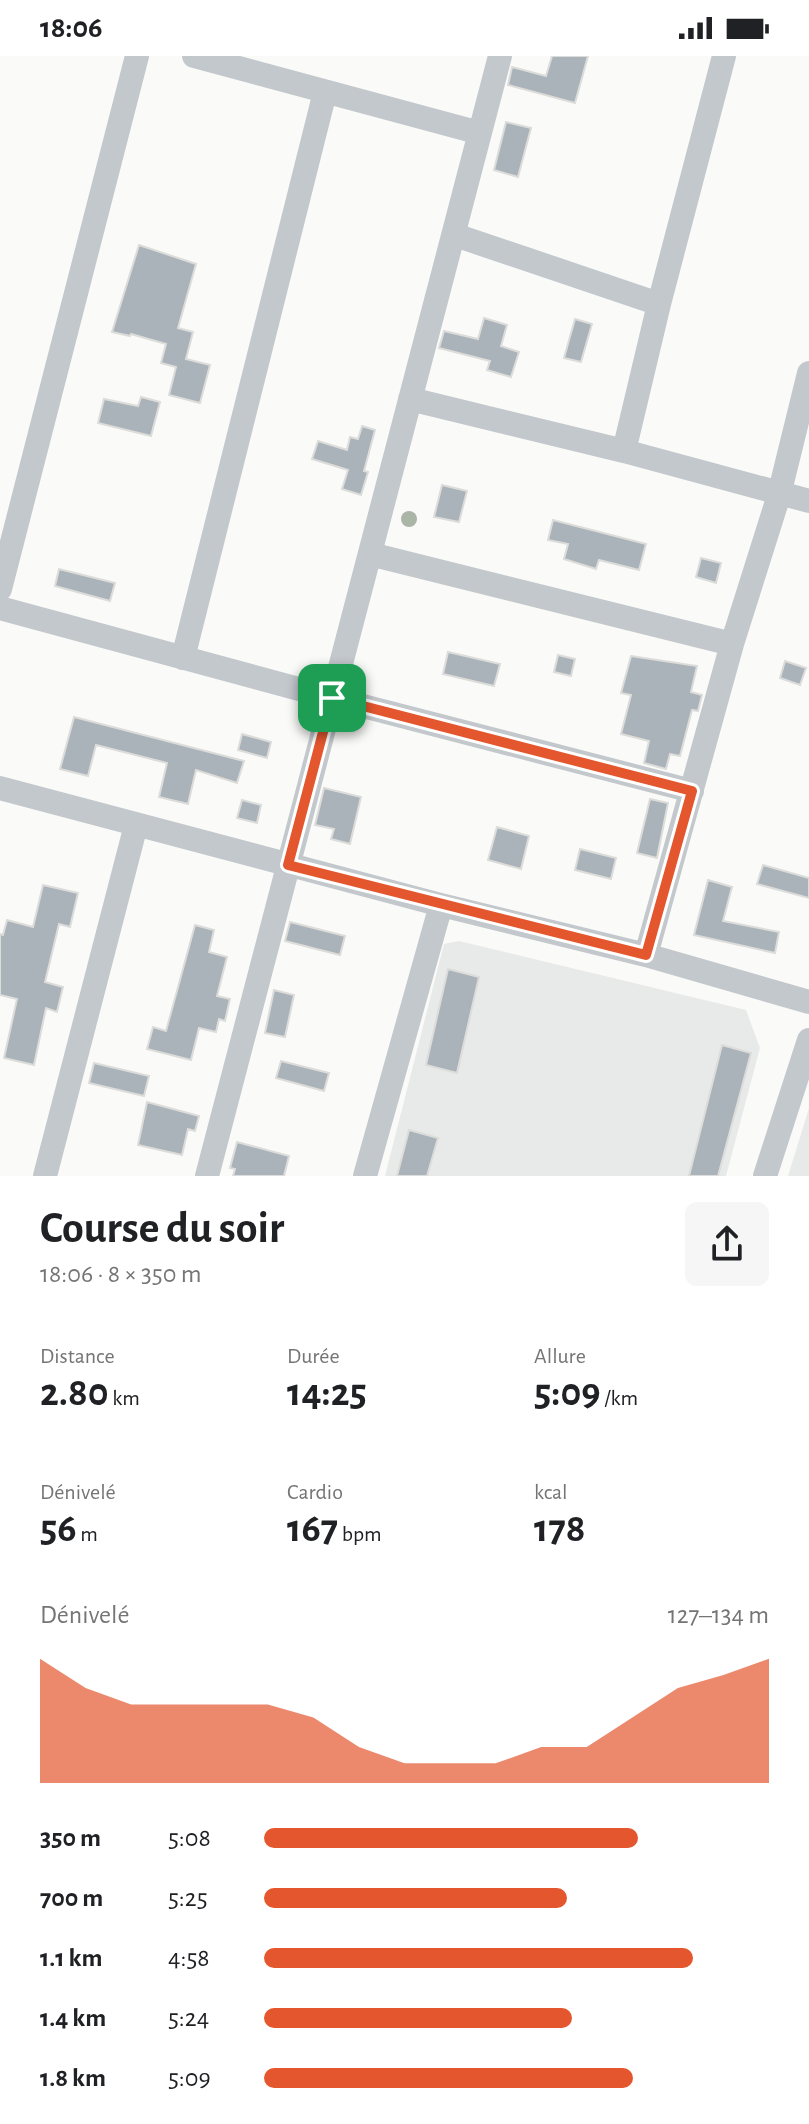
<!DOCTYPE html>
<html lang="fr">
<meta charset="utf-8">
<style>
body{margin:0;font-family:"Alegreya Sans",sans-serif;background:#f6f6f6;color:#202124;height:100vh;display:flex;flex-direction:column;font-size:30px;white-space:nowrap}
*{box-sizing:border-box;margin:0}
p{font-size:26px;color:#757577}
.icon{flex:none;width:44px;height:44px;fill:none;stroke:currentColor;stroke-width:2;stroke-linecap:round;stroke-linejoin:round}
.map{position:relative;height:1120px;overflow:hidden}
.side{display:flex;flex-direction:column;background:#fff;flex:1}
.side>*{flex:none}
.pin{position:absolute;display:grid;place-items:center;width:68px;height:68px;color:#fff;margin:-34px;border-radius:16px;box-shadow:0 4px 12px #0006}
.round{display:grid;place-items:center;flex:none;width:84px;height:84px;border-radius:12px;background:#f6f6f6}
.head{display:flex;align-items:center;justify-content:space-between;height:136px;padding:0 40px}
h1{font-size:44px;font-weight:700;line-height:60px}
.stats{display:grid;grid-template-columns:repeat(3,1fr);gap:12px;height:136px;padding:8px 40px}
.stats div{display:grid;align-content:center}
.stats b{font-size:40px;font-weight:700}
.stats small{font-size:22px;font-weight:400}
.stats p{font-size:22px}
.chart{height:224px;padding:16px 40px}
.chart p{display:flex;justify-content:space-between}
.chart svg{width:100%;height:144px;margin-top:8px;fill:#e4572e;opacity:.7}
ul{padding:0 40px;list-style:none;font-size:26px}
li{display:grid;grid-template-columns:128px 96px 1fr;align-items:center;height:60px}
li i{height:20px;border-radius:10px;background:#e4572e}
.status{display:flex;justify-content:space-between;align-items:center;height:56px;padding:0 40px;background:#fff;direction:ltr}
.status svg{height:22px;fill:currentColor}
.map>svg:first-child{display:block}
.built{fill:#e8e9e9}
.building{fill:#aab3b9;stroke:#dcdcda;stroke-width:2}
.lines{fill:none;stroke-linecap:round;stroke-linejoin:round}
.minor{stroke:#c3c8cc;stroke-width:24}
.tree{fill:#aab4a7}
.route-casing{stroke:#fff;stroke-width:16}
.route{stroke:#e4572e;stroke-width:10}
</style>
<div class="status"><b>18:06</b><svg viewBox="0 0 49 12"><path d="M0 12V9h3v3zM5 12V6h3v6zM10 12V3h3v9zM15 12V0h3v12zM26 1h20v11H26zM47 4h2v5h-2z"/></svg></div>
<div class="map">
<svg width="809" height="1120" viewBox="0 0 809 1120">
<rect width="100%" height="100%" fill="#fafaf8"/>
<!-- built -->
<path class="built" d="M 459,885 L 746,954 L 760,992 L 726,1120 L 385,1120 L 444,888 Z
M 809,1052 L 809,1120 L 788,1120 Z"/>
<!-- building -->
<path class="building" d="M 552,0 L 588,0 L 575,47 L 508,29 L 512,11 L 546,20 Z
M 506,66 L 531,72 L 518,121 L 494,114 Z
M 139,189 L 196,208 L 178,272 L 193,276 L 186,303 L 210,309 L 200,347 L 169,339 L 176,311 L 161,307 L 166,288 L 131,278 L 130,280 L 112,276 Z
M 484,262 L 507,269 L 501,290 L 519,296 L 511,321 L 487,314 L 490,305 L 439,292 L 444,275 L 478,283 Z
M 575,263 L 592,268 L 581,306 L 564,302 Z
M 141,341 L 160,346 L 151,380 L 98,367 L 104,343 L 138,350 Z
M 362,370 L 375,374 L 364,415 L 368,416 L 361,439 L 342,433 L 348,414 L 312,403 L 318,385 L 347,394 L 350,381 L 358,383 Z
M 442,429 L 467,435 L 459,466 L 434,461 Z
M 553,464 L 646,488 L 639,514 L 599,504 L 596,513 L 564,503 L 568,488 L 548,484 Z
M 701,502 L 721,507 L 716,527 L 696,521 Z
M 59,513 L 115,527 L 110,545 L 55,530 Z
M 448,596 L 500,608 L 494,630 L 443,618 Z
M 558,599 L 575,603 L 571,620 L 554,616 Z
M 631,600 L 697,610 L 691,636 L 702,639 L 698,655 L 692,654 L 680,700 L 670,698 L 666,713 L 644,707 L 649,685 L 621,678 L 631,639 L 621,637 Z
M 785,605 L 806,612 L 800,629 L 780,622 Z
M 74,661 L 244,705 L 237,727 L 196,714 L 188,748 L 159,741 L 167,707 L 96,689 L 88,720 L 60,713 Z
M 242,678 L 271,686 L 267,702 L 238,694 Z
M 324,732 L 361,741 L 350,788 L 331,783 L 334,773 L 315,769 Z
M 650,743 L 668,747 L 657,802 L 637,797 Z
M 242,744 L 261,749 L 257,767 L 237,762 Z
M 497,771 L 529,780 L 521,813 L 488,804 Z
M 580,793 L 616,802 L 611,823 L 575,814 Z
M 763,809 L 809,822 L 809,842 L 757,828 Z
M 708,824 L 732,831 L 723,865 L 779,876 L 775,897 L 694,879 Z
M 43,829 L 78,837 L 70,871 L 59,868 L 45,926 L 63,931 L 57,956 L 46,952 L 34,1009 L 4,1002 L 17,943 L 0,939 L 0,878 L 3,879 L 7,864 L 33,871 Z
M 290,866 L 345,880 L 340,899 L 285,885 Z
M 195,869 L 214,874 L 209,896 L 227,901 L 217,940 L 230,943 L 225,965 L 219,963 L 216,976 L 199,972 L 191,1004 L 147,993 L 153,971 L 166,975 Z
M 448,913 L 479,921 L 457,1017 L 426,1009 Z
M 274,934 L 294,939 L 285,981 L 265,977 Z
M 722,989 L 751,997 L 718,1120 L 689,1120 Z
M 281,1005 L 329,1017 L 324,1035 L 276,1022 Z
M 94,1007 L 149,1020 L 144,1040 L 89,1027 Z
M 147,1046 L 199,1060 L 195,1075 L 188,1073 L 182,1099 L 138,1089 Z
M 409,1074 L 438,1082 L 427,1120 L 397,1120 Z
M 237,1086 L 289,1100 L 284,1120 L 233,1120 L 235,1113 L 230,1112 Z"/>
<g class="lines">
<!-- minor -->
<path class="minor" d="M 194,0 L 480,77
M 455,179 L 659,248
M 410,343 L 624,395 L 809,445
M 624,395 L 659,248 L 724,0
M 370,498 L 732,588
M 0,533 L 137,0
M 0,552 L 332,642 L 692,735
M 183,602 L 325,36
M 0,732 L 441,849 L 646,899 L 809,946
M 646,899 L 732,588 L 779,439 L 809,317
M 45,1120 L 136,769
M 207,1120 L 500,0
M 365,1120 L 441,849
M 765,1120 L 809,984"/>
</g>
<!-- trees -->
<circle class="tree" cx="409" cy="463" r="8"/>
<g class="lines">
<defs>
<path id="route" d="M 332,642 L 692,735 L 646,899 L 288,809 Z"/>
</defs>
<!-- route casing -->
<use href="#route" class="route-casing"/>
<!-- route -->
<use href="#route" class="route"/>
</g>
</svg>
<div class="pin" style="left:332px;top:642px;background:#1e9e55"><svg class="icon" aria-label="arrive" viewBox="0 0 24 24"><path d="M6 21V4h12l-3 4 3 4H6"/></svg></div>
</div>
<section class="side">
<div class="head"><div><h1>Course du soir</h1><p>18:06 · 8 × 350 m</p></div><a class="round"><svg class="icon" aria-label="share" viewBox="0 0 24 24"><path d="M12 15V3M7 8l5-5 5 5M5 13v7h14v-7"/></svg></a></div>
<div class="stats">
<div><p>Distance</p><b>2.80<small> km</small></b></div>
<div><p>Durée</p><b>14:25</b></div>
<div><p>Allure</p><b>5:09<small> /km</small></b></div>
</div>
<div class="stats">
<div><p>Dénivelé</p><b>56<small> m</small></b></div>
<div><p>Cardio</p><b>167<small> bpm</small></b></div>
<div><p>kcal</p><b>178</b></div>
</div>
<div class="chart"><p><span>Dénivelé</span>127–134 m</p>
<svg viewBox="0 0 160 44" preserveAspectRatio="none"><path d="M0 44V6L10 15L20 20L30 20L40 20L50 20L60 24L70 33L80 38L90 38L100 38L110 33L120 33L130 24L140 15L150 11L160 6V44z"/></svg>
</div>
<ul>
<li><b>350 m</b>5:08<i style="width:74%"></i></li>
<li><b>700 m</b>5:25<i style="width:60%"></i></li>
<li><b>1.1 km</b>4:58<i style="width:85%"></i></li>
<li><b>1.4 km</b>5:24<i style="width:61%"></i></li>
<li><b>1.8 km</b>5:09<i style="width:73%"></i></li>
</ul>
</section>
